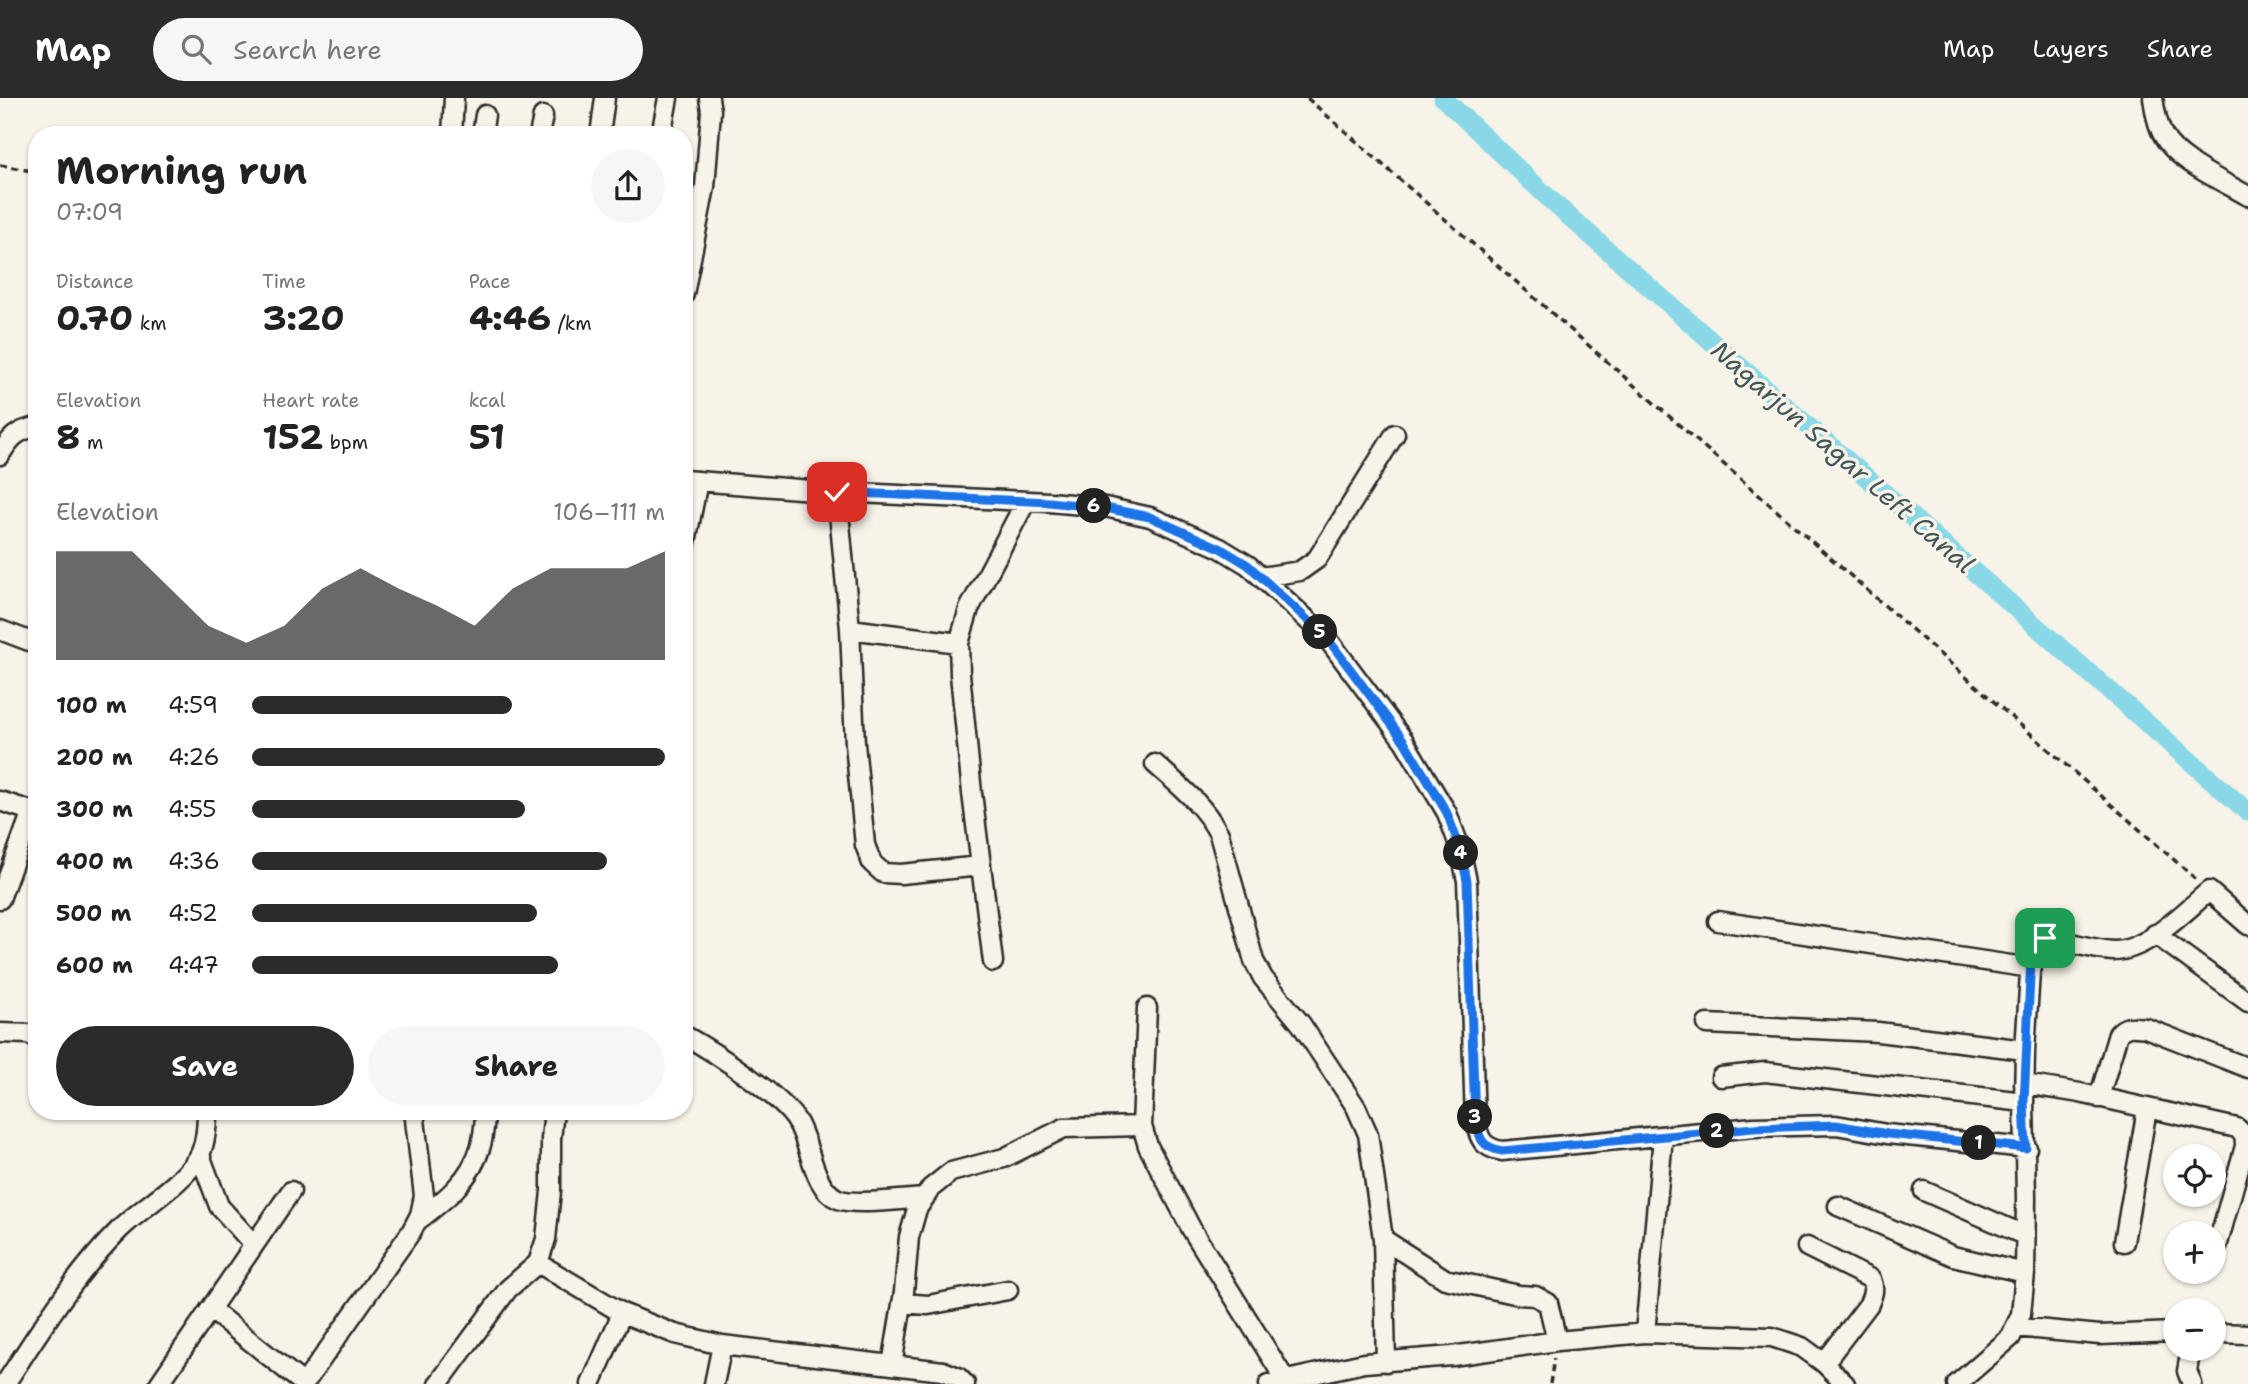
<!DOCTYPE html>
<meta charset="utf-8">
<style>
body{margin:0;font-family:"Shantell Sans",sans-serif;background:#f6f6f6;color:#222;height:100vh;display:flex;flex-direction:column;font-size:26px;white-space:nowrap}
*{box-sizing:border-box;margin:0}
p{font-size:23px;color:#767676}
.icon{flex:none;width:38px;height:38px;fill:none;stroke:currentColor;stroke-width:2;stroke-linecap:round;stroke-linejoin:round}
.map{position:relative;flex:1;overflow:hidden}
.drawer{position:absolute;left:28px;top:28px;width:665px;height:994px;display:flex;flex-direction:column;background:#fff;border-radius:28px;box-shadow:0 2px 5px #0004}
.drawer>*{flex:none}
.controls{position:absolute;left:2163px;top:1046px;display:grid;gap:14px}
.controls a{display:grid;place-items:center;width:63px;height:63px;border-radius:50%;background:#fff;box-shadow:0 2px 5px #0004;font-size:35px}
.pin{position:absolute;display:grid;place-items:center;width:60px;height:60px;color:#fff;margin:-30px;border-radius:14px;box-shadow:0 4px 10px #0006}
.km{position:absolute;width:35px;height:35px;margin:-18px;border-radius:50%;background:#222;color:#fff;font-size:19px;line-height:35px;text-align:center}
.round{display:grid;place-items:center;flex:none;width:74px;height:74px;border-radius:37px;background:#f6f6f6}
.headline{display:flex;align-items:center;justify-content:space-between;height:119px;padding:0 28px}
h1{font-size:38px;font-weight:700;line-height:52px}
.figures{display:grid;grid-template-columns:repeat(3,1fr);gap:10px;height:119px;padding:7px 28px}
.figures div{display:grid;align-content:center}
.figures b{font-size:35px;font-weight:700}
.figures small{font-size:19px;font-weight:400}
.figures p{font-size:19px}
.chart{height:196px;padding:14px 28px}
.chart p{display:flex;justify-content:space-between}
.chart svg{width:100%;height:126px;margin-top:7px;fill:#2b2b2b;opacity:.7}
.cta{display:flex;gap:14px;margin-top:auto;padding:14px 28px}
.cta a{flex:1;height:80px;border-radius:42px;background:#2b2b2b;color:#fff;font-size:28px;font-weight:700;line-height:80px;text-align:center}
.cta a+a{background:#f6f6f6;color:#222}
ul{padding:0 28px;list-style:none;font-size:23px}
li{display:grid;grid-template-columns:112px 84px 1fr;align-items:center;height:52px}
li i{height:18px;border-radius:9px;background:#2b2b2b}
header{display:flex;align-items:center;gap:42px;box-sizing:border-box;height:98px;padding:0 35px;background:#2b2b2b;color:#fff}
header strong{font-size:33px}
nav{display:flex;gap:38px;margin-inline-start:auto;font-size:24px}
.search{width:490px;height:63px;background:#f6f6f6;display:flex;align-items:center;gap:18px;box-sizing:border-box;padding:0 24px;border-radius:38px;color:#767676;font-size:26px}
.map>svg:first-child{display:block}
.lines{fill:none;stroke-linecap:round;stroke-linejoin:round}
.canal{stroke:#89d8e7;stroke-width:19}
.minor-casing{stroke:#2b2b2b;stroke-width:23}
.path{stroke:#2b2b2b;stroke-width:3.5;stroke-dasharray:7 5;stroke-linecap:butt}
.minor{stroke:#f7f3e8;stroke-width:18}
.route-casing{stroke:#fff;stroke-width:14}
.route{stroke:#1a73e8;stroke-width:9}
.labels{text-anchor:middle;stroke-width:7;stroke-linejoin:round;paint-order:stroke}
.water-label{font-size:26px;font-style:italic;fill:#42565a;stroke:#f7f3e8}
</style>
<header>
<strong>Map</strong>
<div class="search"><svg class="icon" aria-label="search" viewBox="0 0 24 24"><circle cx="10" cy="10" r="6"/><path d="M15 15l6 6"/></svg>Search here</div>
<nav><a>Map</a><a>Layers</a><a>Share</a></nav>
</header>
<div class="map">
<svg width="2248" height="1286" viewBox="0 0 2248 1286">
<rect width="100%" height="100%" fill="#f7f3e8"/>
<filter id="ink" filterUnits="userSpaceOnUse"><feTurbulence type="fractalNoise" baseFrequency=".0143" numOctaves="2"/><feDisplacementMap in="SourceGraphic" scale="14" xChannelSelector="R" yChannelSelector="G"/><feConvolveMatrix kernelMatrix="1 2 1 2 8 2 1 2 1" color-interpolation-filters="sRGB"/></filter>
<g filter="url(#ink)">
<g class="lines">
<!-- canal -->
<path class="canal" d="M 1443,0 L 1556,107 L 2248,714"/>
<defs>
<path id="minor" d="M 2153,0 C 2155,13 2157,26 2163,37 C 2176,63 2223,83 2248,98
M 452,37 L 454,0
M 482,37 L 485,17
M 539,37 L 543,18
M 600,37 L 605,0
M 661,37 L 668,0
M 684,196 L 705,89 L 711,13 L 709,0
M 0,357 C 10,340 17,332 37,329
M 684,382 L 837,394 L 1049,404 L 1105,409 L 1150,419 L 1220,450 L 1248,467 L 1327,540 L 1404,643 L 1447,715 L 1460,750 L 1467,783 L 1475,1023 C 1480,1042 1482,1049 1502,1053 L 1754,1029 L 1836,1027 L 1887,1036 L 2027,1050
M 837,394 L 850,531 L 855,646 L 865,747 L 872,765 L 883,775 L 901,776 L 981,768
M 684,454 L 698,383
M 1261,479 L 1300,473 L 1317,461 L 1395,336
M 850,531 L 959,545
M 0,532 L 37,546
M 1155,666 C 1180,688 1203,706 1219,736 L 1254,863 L 1263,880 L 1301,926 L 1356,1009 L 1368,1036 L 1383,1141 L 1386,1264
M 0,703 L 37,715
M 0,801 L 32,713
M 1718,823 L 2031,870
M 2155,836 L 2248,904
M 993,864 L 972,695 L 960,576 L 959,545 L 969,511 L 1026,403
M 1147,910 L 1142,1028 L 1148,1048 L 1192,1132 L 1288,1286
M 1707,926 L 1878,934 L 2025,952
M 0,935 L 28,936 L 37,940
M 684,937 C 714,954 778,995 796,1022 C 811,1045 812,1090 838,1101 C 855,1108 904,1101 924,1100
M 1721,979 L 1765,974 L 2024,1004
M 2024,986 L 2080,995 L 2237,1030 C 2244,1036 2245,1039 2245,1048 L 2217,1149
M 2099,1000 L 2118,936 C 2126,926 2134,929 2146,930 L 2248,970
M 200,1057 L 219,1108 L 254,1147
M 1924,1093 L 2024,1137
M 1838,1108 L 1953,1158 L 2025,1175
M 417,1123 C 444,1103 472,1081 481,1047 C 484,1036 484,1024 486,1013
M 1383,1141 L 1445,1181 L 1519,1197 L 1535,1198 L 1548,1205 L 1557,1243
M 2124,1144 L 2147,1011
M 1807,1149 L 1871,1181 C 1875,1191 1873,1196 1869,1206 L 1824,1265
M 538,1165 L 622,1215 L 675,1236 L 722,1247 L 943,1273 L 958,1279 L 965,1286
M 902,1205 L 928,1207 L 1008,1192
M 210,1211 L 304,1286
M 2015,1229 L 2100,1237 L 2175,1234
M 1645,1235 L 1663,1039
M 2214,1235 L 2248,1236
M 2191,1251 L 2187,1273 L 2192,1286
M 892,1267 L 904,1194 L 909,1139 L 917,1111 L 931,1090 L 951,1074 L 1004,1060 L 1064,1030 L 1142,1028
M 5,1286 C 39,1234 75,1176 119,1132 C 144,1107 179,1089 198,1060 C 206,1047 207,1028 207,1013
M 159,1286 L 291,1093
M 304,1286 L 411,1134 L 420,1117 L 424,1098 L 414,1013
M 438,1286 L 508,1191 L 538,1165 L 546,1141 L 551,1093 L 551,1041 L 554,1013
M 591,1286 L 622,1215
M 714,1286 L 722,1247
M 1269,1286 L 1364,1265 L 1452,1258 L 1557,1243 L 1645,1235 L 1772,1239 L 1802,1249 L 1824,1265 L 1845,1286
M 1957,1286 L 2011,1239 L 2021,1216 L 2025,1175 L 2026,1100 L 2024,1004 L 2025,952 L 2031,859 L 2037,843 L 2045,840 L 2055,841 C 2073,845 2095,852 2114,853 C 2147,853 2185,813 2209,793 L 2248,827"/>
</defs>
<!-- minor casing -->
<use href="#minor" class="minor-casing"/>
<!-- path -->
<path class="path" d="M 1307,0 L 2197,782
M 0,67 L 37,74
M 1550,1286 L 1554,1260"/>
<!-- minor -->
<use href="#minor" class="minor"/>
</g>
</g>
<g class="lines" filter="url(#ink)">
<defs>
<path id="route" d="M 837,394 L 1049,404 L 1105,410 L 1150,419 L 1220,450 L 1248,467 L 1327,540 L 1404,643 L 1447,715 L 1460,750 L 1467,783 L 1475,1023 C 1480,1042 1482,1049 1502,1053 L 1754,1030 L 1836,1027 L 1888,1036 L 2026,1050 L 2024,1004 L 2031,859 L 2037,843 L 2045,840"/>
</defs>
<!-- route casing -->
<use href="#route" class="route-casing"/>
<!-- route -->
<use href="#route" class="route"/>
</g>
<g class="labels">
<!-- water labels -->
<g class="water-label">
<text transform="translate(1843 359) rotate(41)" y="9">Nagarjun Sagar Left Canal</text>
</g>
</g>
</svg>
<div class="controls">
<a><svg class="icon" aria-label="locate" viewBox="0 0 24 24"><circle cx="12" cy="12" r="6"/><path d="M12 2v4M12 18v4M2 12h4M18 12h4"/></svg></a>
<a>+</a>
<a>−</a>
</div>
<div class="pin" style="left:2045px;top:840px;background:#1e9e55"><svg class="icon" aria-label="arrive" viewBox="0 0 24 24"><path d="M6 21V4h12l-3 4 3 4H6"/></svg></div>
<div class="pin" style="left:837px;top:394px;background:#d93025"><svg class="icon" aria-label="check" viewBox="0 0 24 24"><path d="M5 12l5 5 9-10"/></svg></div>
<b class="km" style="left:1979px;top:1045px">1</b>
<b class="km" style="left:1717px;top:1033px">2</b>
<b class="km" style="left:1475px;top:1019px">3</b>
<b class="km" style="left:1461px;top:755px">4</b>
<b class="km" style="left:1320px;top:534px">5</b>
<b class="km" style="left:1094px;top:408px">6</b>
<section class="drawer">
<div class="headline"><div><h1>Morning run</h1><p>07:09</p></div><a class="round"><svg class="icon" aria-label="share" viewBox="0 0 24 24"><path d="M12 15V3M7 8l5-5 5 5M5 13v7h14v-7"/></svg></a></div>
<div class="figures">
<div><p>Distance</p><b>0.70<small> km</small></b></div>
<div><p>Time</p><b>3:20</b></div>
<div><p>Pace</p><b>4:46<small> /km</small></b></div>
</div>
<div class="figures">
<div><p>Elevation</p><b>8<small> m</small></b></div>
<div><p>Heart rate</p><b>152<small> bpm</small></b></div>
<div><p>kcal</p><b>51</b></div>
</div>
<div class="chart"><p><span>Elevation</span>106–111 m</p>
<svg viewBox="0 0 160 44" preserveAspectRatio="none"><path d="M0 44V6L10 6L20 6L30 19L40 32L50 38L60 32L70 19L80 12L90 19L100 25L110 32L120 19L130 12L140 12L150 12L160 6V44z"/></svg>
</div>
<ul>
<li><b>100 m</b>4:59<i style="width:63%"></i></li>
<li><b>200 m</b>4:26<i style="width:100%"></i></li>
<li><b>300 m</b>4:55<i style="width:66%"></i></li>
<li><b>400 m</b>4:36<i style="width:86%"></i></li>
<li><b>500 m</b>4:52<i style="width:69%"></i></li>
<li><b>600 m</b>4:47<i style="width:74%"></i></li>
</ul>
<div class="cta"><a>Save</a><a>Share</a></div>
</section>
</div>
